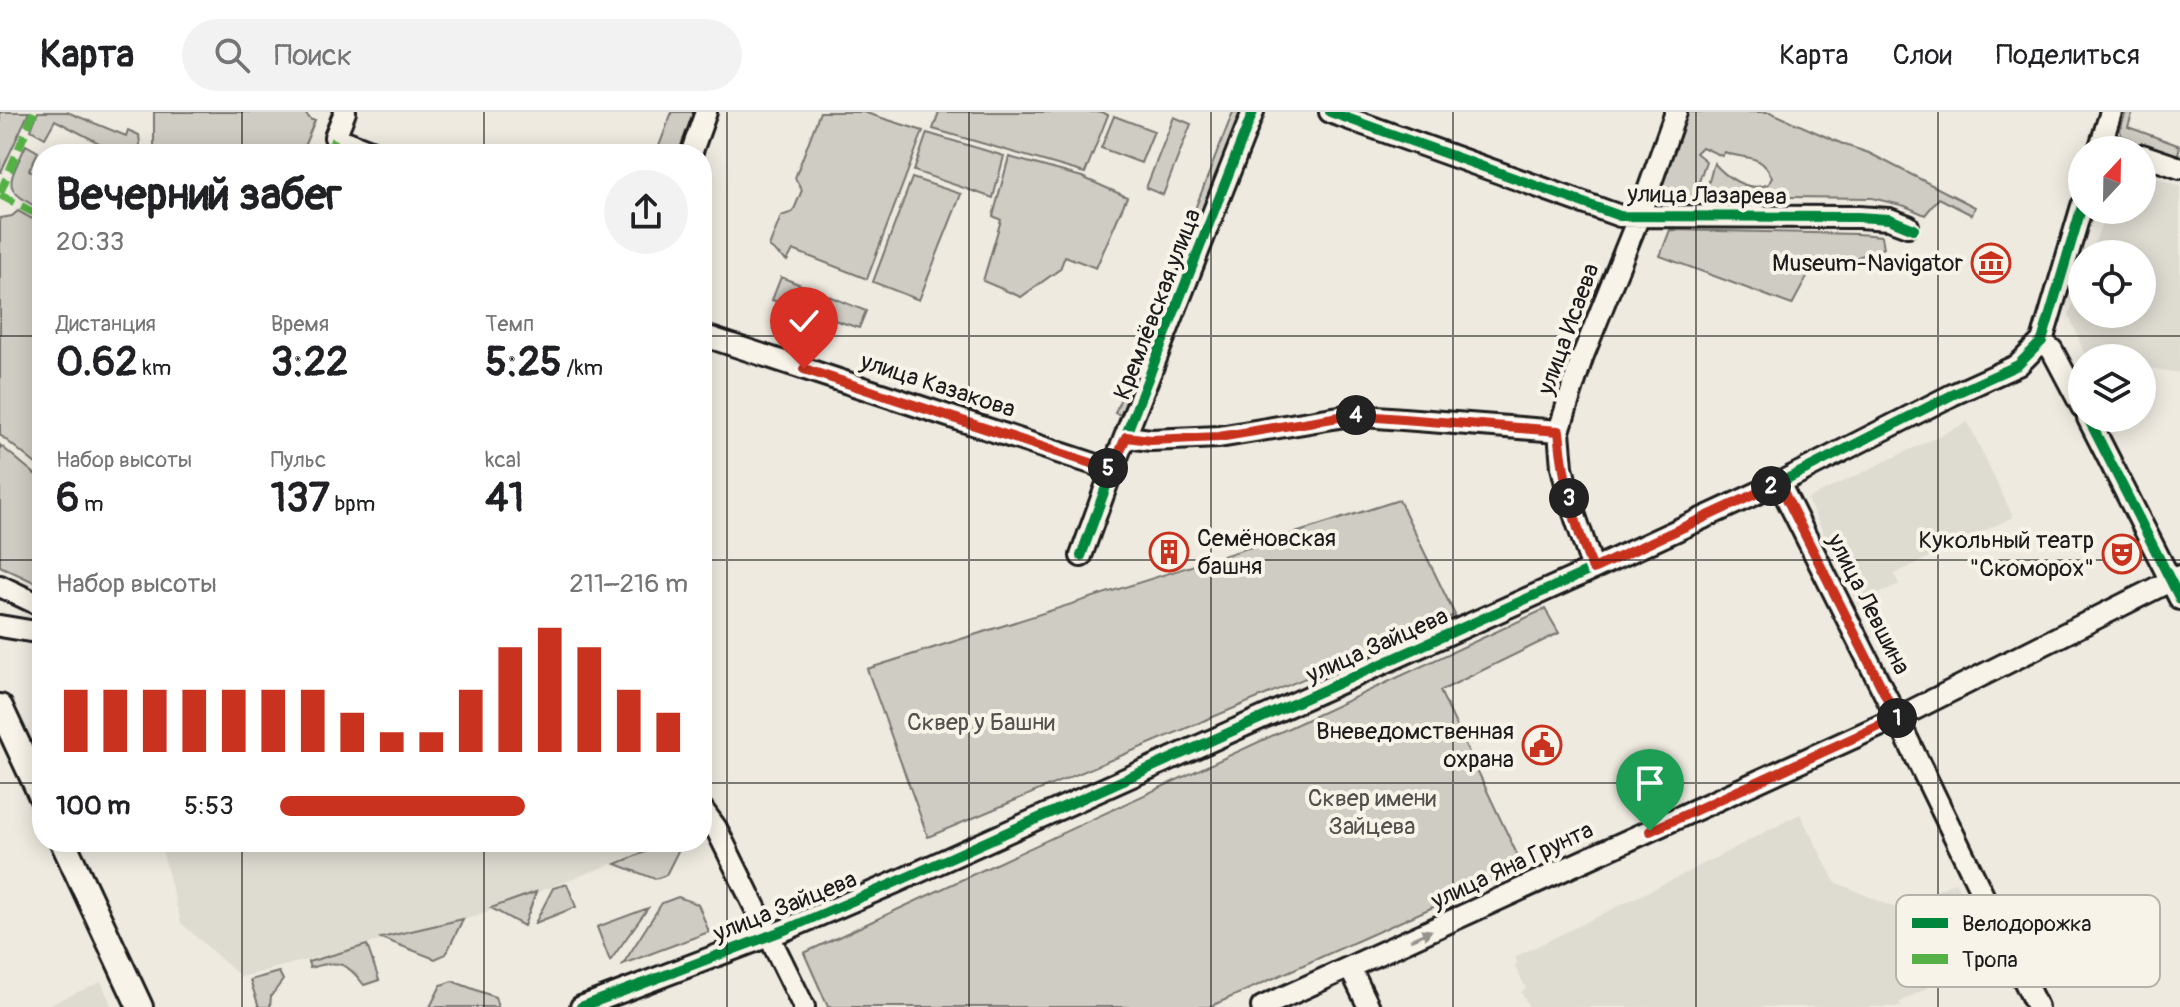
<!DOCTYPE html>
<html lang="ru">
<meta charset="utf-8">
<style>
body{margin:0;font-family:Pangolin,sans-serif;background:#f2f2f2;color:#202124;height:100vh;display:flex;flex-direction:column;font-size:30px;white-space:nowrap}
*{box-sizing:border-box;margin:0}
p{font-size:26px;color:#757577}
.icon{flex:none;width:44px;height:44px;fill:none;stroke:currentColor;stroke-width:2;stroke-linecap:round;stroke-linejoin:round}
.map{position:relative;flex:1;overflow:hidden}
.sheet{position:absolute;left:32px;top:32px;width:680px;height:708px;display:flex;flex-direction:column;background:#fff;border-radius:32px;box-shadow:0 4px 20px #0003}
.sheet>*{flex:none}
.needle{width:52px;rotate:22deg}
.tools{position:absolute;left:2068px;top:24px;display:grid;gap:16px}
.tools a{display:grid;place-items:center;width:88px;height:88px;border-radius:50%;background:#fff;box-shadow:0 4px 20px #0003;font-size:40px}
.pin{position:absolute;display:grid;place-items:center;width:68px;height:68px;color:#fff;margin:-82px -34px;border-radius:50% 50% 50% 0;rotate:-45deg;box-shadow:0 0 8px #0007}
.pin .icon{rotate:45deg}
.km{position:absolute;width:40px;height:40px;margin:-20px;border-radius:50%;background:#222;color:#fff;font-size:22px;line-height:40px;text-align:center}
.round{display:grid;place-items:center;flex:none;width:84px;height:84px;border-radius:42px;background:#f2f2f2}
.head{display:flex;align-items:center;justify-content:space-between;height:136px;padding:0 24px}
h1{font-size:44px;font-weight:700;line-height:60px}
.figures{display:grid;grid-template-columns:repeat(3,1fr);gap:12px;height:136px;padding:8px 24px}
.figures div{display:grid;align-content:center}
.figures b{font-size:40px;font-weight:700}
.figures small{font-size:22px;font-weight:400}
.figures p{font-size:22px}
.chart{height:224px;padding:16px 24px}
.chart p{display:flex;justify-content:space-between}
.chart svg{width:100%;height:144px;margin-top:8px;stroke:#c8321e;stroke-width:6}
ul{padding:0 24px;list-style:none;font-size:26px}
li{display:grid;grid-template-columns:128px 96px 1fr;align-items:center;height:60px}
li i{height:20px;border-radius:10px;background:#c8321e}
header{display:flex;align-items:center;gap:48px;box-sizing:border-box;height:112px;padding:0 40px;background:#fff;border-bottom:2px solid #e0e0e0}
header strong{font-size:38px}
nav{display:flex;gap:44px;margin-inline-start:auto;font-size:28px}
.search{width:560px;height:72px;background:#f2f2f2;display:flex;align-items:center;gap:20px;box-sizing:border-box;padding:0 28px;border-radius:44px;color:#757577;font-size:30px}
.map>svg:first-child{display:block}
.built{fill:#dedbd1}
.green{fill:#cfccc3;stroke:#767470;stroke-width:2}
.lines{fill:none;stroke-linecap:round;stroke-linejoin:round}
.minor-casing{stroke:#1c1c1c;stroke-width:26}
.major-casing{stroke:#1c1c1c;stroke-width:30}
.minor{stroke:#f7f3e8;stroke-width:20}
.major{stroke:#f7f3e8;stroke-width:24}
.quiet{stroke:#55b145;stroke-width:8;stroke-dasharray:16 8;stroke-linecap:butt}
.cycleway-casing{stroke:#f7f3e8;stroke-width:15}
.cycleway{stroke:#00873e;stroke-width:10}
.oneway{fill:#94928c}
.route-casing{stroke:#fff;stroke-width:16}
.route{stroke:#c8321e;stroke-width:10}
.grid{fill:none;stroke:#1c1c1c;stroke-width:2;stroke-opacity:0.55}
.labels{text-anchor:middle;stroke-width:8;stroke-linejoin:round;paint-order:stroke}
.street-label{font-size:24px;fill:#1c1c1c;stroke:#f7f3e8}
.poi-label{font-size:24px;fill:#1c1c1c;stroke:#f7f3e8;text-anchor:end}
.park-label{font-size:24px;fill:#52514e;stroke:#f7f3e8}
.key{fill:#f7f3e8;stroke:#b5b2ab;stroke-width:2}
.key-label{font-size:22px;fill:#1c1c1c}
</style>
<header>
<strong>Карта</strong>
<div class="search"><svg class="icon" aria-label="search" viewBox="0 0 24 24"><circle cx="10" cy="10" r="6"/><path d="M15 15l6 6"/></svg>Поиск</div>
<nav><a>Карта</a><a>Слои</a><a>Поделиться</a></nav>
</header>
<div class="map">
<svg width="2180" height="895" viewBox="0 0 2180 895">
<rect width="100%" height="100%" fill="#eeeae0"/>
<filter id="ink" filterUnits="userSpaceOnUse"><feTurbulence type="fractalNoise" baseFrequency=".0125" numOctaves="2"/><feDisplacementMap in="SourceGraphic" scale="16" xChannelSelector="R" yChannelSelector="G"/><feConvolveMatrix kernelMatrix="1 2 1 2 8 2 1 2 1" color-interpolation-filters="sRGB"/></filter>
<g filter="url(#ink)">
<!-- built -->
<path class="built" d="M 2142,61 L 2180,74 L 2180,261 L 2142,255 L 2142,246 L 2086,246 L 2069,202 L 2082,167 L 2082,202 L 2142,202 L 2142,142 L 2091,142 L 2106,98 L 2142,98 Z
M 1968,310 L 2013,405 L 1894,462 L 1899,472 L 1858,492 L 1807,387 Z
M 1800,702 L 1835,770 L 1898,797 L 1955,770 L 1992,840 L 1899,891 L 1902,895 L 1529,895 L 1521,880 L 1526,876 L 1514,853 L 1518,851 L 1515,845 L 1686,761 Z
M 160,730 L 669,730 L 475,804 L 241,865 L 181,811 Z
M 101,870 L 112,895 L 44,895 Z"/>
<!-- green -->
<path class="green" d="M 0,0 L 29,0 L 1,60 L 0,60 Z
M 38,0 L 67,0 L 126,24 L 128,18 L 139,23 L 141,42 L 120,42 L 55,8 L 45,26 L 31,18 Z
M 154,0 L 304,0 L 311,8 L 315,8 L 301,42 L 154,42 Z
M 672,0 L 694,0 L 678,42 L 656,42 Z
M 820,0 L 863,0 L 923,19 L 867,167 L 793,138 L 787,149 L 769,135 L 781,104 L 793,100 L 802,78 L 795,66 Z
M 939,0 L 1102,0 L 1108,3 L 1085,61 L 933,17 Z
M 1233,0 L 1244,0 L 1125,304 L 1115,301 Z
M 1683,0 L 1770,0 L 1845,33 L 1869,41 L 1975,95 L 1972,103 L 1939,86 L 1925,103 L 1905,94 L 1872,86 L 1705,84 L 1714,51 C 1724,63 1748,82 1769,72 L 1772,65 C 1759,39 1745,49 1725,40 L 1722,44 L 1702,35 L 1696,41 L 1706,49 L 1693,87 L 1660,83 L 1656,76 Z
M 2126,0 L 2133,0 L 2128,15 L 2180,34 L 2178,42 L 2173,47 C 2156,43 2136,37 2122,27 L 2120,18 Z
M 1114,4 L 1154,19 L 1141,51 L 1101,36 Z
M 1174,5 L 1191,12 L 1163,83 L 1146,76 Z
M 927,21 L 1004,44 L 993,86 L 914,59 Z
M 26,33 L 38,40 L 29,58 L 42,66 L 42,98 C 0,76 8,73 26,33 Z
M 1009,45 L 1082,65 L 1127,85 L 1096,156 L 1065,144 L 1060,157 L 1021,185 L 983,169 L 1001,108 L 993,104 Z
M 912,66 L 961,82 L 919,188 L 873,170 Z
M 18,99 L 42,112 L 42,357 L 0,323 L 0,106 L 12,104 Z
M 1670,118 L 1857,122 L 1882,124 L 1884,136 L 1846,149 L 1831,149 L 1807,165 L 1792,193 L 1660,144 Z
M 781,165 L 866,199 L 859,216 L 772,188 Z
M 0,333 L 42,368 L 42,474 L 0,454 Z
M 1399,388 L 1455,503 L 928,725 L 867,557 Z
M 1545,497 L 1559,521 L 1440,579 L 1523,755 L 1209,895 L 828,895 L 804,841 Z
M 669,730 L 675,730 L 678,739 L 666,763 L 655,767 L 616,752 Z
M 567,772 L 576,795 L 535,811 L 553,776 Z
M 536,780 L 524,814 L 491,796 Z
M 678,785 L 698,792 L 709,820 L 623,852 L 662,791 Z
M 648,796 L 610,849 L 597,815 Z
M 463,807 L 446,842 L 435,847 L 381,826 Z
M 367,833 L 379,868 L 364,873 C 347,850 338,847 310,856 L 308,850 Z
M 279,860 L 283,868 L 271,884 L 270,895 L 259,895 L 250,868 Z
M 452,869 L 495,885 L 498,895 L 430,895 L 441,873 Z"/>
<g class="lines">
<defs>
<path id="minor" d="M 345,0 L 335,25 L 378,42
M 1330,0 L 1620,104 L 1858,105 L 1889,107 L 1908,114
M 2102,30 L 2126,38
M 2099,38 L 2111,0
M 691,42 L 706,0
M 2142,43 L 2180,56
M 702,223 L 1112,358
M 2042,229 L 2052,238 L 2082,295
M 2088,306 L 2180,487
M 1126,325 L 1151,328 L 1219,325 L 1351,303 L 1559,319
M 1779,371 L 1901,614 L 2037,895
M 1081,444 L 1112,358 L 1253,0
M 1593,457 L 1570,389 L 1562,355 L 1559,319 L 1582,246 L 1639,104 L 1676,0
M 0,474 L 42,494
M 0,514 L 42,521
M 702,697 L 716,716 L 804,895
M 1350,856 L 1369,895
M 581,895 L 787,817 L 894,771 L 1593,457 L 1779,371 L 1952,283 L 2018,253 L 2042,229 L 2082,94
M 1262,895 L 1897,606 L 2180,464"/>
<path id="major" d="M 0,595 L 42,685
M 63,730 L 140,895"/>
</defs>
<!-- minor casing -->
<use href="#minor" class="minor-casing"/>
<!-- major casing -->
<use href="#major" class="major-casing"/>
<!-- minor -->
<use href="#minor" class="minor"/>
<!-- major -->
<use href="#major" class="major"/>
<!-- quiet -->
<path class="quiet" d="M 329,42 L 335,25
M 0,81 L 34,0
M 0,83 L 42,105"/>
<defs>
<path id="cycleway" d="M 1330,0 L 1620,104 L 1858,105 L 1889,107 L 1914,117
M 2088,306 L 2180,487
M 1081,444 L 1112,358 L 1253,0
M 581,895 L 787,817 L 894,771 L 1593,457 L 1779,371 L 1952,283 L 2018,253 L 2042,229 L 2082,94"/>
</defs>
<!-- cycleway casing -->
<use href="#cycleway" class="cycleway-casing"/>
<!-- cycleway -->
<use href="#cycleway" class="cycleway"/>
</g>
<!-- one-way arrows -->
<defs><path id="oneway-solid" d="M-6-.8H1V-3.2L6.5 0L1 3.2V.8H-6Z" transform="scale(2)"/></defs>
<use class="oneway" href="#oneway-solid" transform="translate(1421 823) rotate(-24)"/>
</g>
<g class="lines" filter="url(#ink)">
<defs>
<path id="route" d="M 804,257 L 1112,358 L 1126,325 L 1151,328 L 1219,325 L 1351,303 L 1559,319 C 1563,366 1574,413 1593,457 L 1779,371 L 1897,606 L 1650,719"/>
</defs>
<!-- route casing -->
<use href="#route" class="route-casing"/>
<!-- route -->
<use href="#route" class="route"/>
</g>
<!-- grid -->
<path class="grid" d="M 242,0 L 242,42M 484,0 L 484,42M 727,0 L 727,895M 969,0 L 969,895M 1211,0 L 1211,895M 1453,0 L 1453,895M 1696,0 L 1696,895M 1938,0 L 1938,895M 0,224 L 42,224M 702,224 L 2180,224M 0,448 L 42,448M 702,448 L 2180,448M 0,671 L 42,671M 702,671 L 2180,671M 242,730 L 242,895M 484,730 L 484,895"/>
<!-- icons -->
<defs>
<symbol id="museum-ring" viewBox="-11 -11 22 22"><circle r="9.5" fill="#f7f3e8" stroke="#c8321e" stroke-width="1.5"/><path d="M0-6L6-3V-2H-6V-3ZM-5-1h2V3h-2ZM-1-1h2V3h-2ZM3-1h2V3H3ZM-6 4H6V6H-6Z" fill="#c8321e"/></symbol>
<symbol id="building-ring" viewBox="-11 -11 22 22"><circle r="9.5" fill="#f7f3e8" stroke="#c8321e" stroke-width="1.5"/><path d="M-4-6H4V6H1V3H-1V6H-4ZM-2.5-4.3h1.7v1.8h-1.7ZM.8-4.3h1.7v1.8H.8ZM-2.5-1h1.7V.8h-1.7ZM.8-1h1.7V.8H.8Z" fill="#c8321e"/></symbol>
<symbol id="theatre-ring" viewBox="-11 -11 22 22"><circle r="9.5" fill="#f7f3e8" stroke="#c8321e" stroke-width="1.5"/><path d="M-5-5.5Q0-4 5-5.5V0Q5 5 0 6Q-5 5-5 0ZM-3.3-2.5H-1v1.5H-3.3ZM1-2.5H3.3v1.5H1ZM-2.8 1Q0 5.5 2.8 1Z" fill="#c8321e"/></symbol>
<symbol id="civic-ring" viewBox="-11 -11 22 22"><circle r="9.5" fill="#f7f3e8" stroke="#c8321e" stroke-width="1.5"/><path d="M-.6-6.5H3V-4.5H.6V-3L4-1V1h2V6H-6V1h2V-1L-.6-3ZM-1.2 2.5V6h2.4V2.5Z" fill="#c8321e"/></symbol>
</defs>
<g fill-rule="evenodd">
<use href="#museum-ring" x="1969" y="129" width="44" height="44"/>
<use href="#building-ring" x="1147" y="418" width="44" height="44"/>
<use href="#theatre-ring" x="2100" y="420" width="44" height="44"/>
<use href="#civic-ring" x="1520" y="611" width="44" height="44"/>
</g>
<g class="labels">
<!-- street labels -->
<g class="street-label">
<text transform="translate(1707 83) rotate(1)" y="8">улица Лазарева</text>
<text transform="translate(1157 192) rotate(-69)" y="8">Кремлёвская улица</text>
<text transform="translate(1568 217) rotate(-70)" y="8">улица Исаева</text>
<text transform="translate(938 273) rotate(18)" y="8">улица Казакова</text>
<text transform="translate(1869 492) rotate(63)" y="8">улица Левшина</text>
<text transform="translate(1377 533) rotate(-24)" y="8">улица Зайцева</text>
<text transform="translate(1512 753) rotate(-25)" y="8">улица Яна Грунта</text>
<text transform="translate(785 794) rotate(-22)" y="8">улица Зайцева</text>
</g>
<!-- poi labels -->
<g class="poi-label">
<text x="1963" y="159">Museum-Navigator</text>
<text x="1197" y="434" text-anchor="start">Семёновская<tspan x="1197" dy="28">башня</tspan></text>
<text x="2094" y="436">Кукольный театр<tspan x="2094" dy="28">"Скоморох"</tspan></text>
<text x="1514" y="627">Вневедомственная<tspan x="1514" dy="28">охрана</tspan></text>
</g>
<!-- park labels -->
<g class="park-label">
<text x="981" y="618">Сквер у Башни</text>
<text x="1372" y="694">Сквер имени<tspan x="1372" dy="28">Зайцева</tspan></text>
</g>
</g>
<!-- legend -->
<rect x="1896" y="783" width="264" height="92" rx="12" class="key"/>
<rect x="1912" y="806" width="36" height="10" fill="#00873e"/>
<rect x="1912" y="842" width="36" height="10" fill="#55b145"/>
<g class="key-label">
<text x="1962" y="819">Велодорожка</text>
<text x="1962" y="855">Тропа</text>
</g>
</svg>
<div class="tools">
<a><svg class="needle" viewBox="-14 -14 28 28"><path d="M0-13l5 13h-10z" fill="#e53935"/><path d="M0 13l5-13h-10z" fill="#757577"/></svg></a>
<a><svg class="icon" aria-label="locate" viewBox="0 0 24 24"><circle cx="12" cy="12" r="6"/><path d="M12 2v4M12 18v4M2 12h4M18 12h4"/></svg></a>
<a><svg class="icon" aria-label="layers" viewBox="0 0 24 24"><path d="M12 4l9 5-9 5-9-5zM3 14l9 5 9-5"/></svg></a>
</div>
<div class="pin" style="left:1650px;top:719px;background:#1e9e55"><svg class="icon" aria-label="arrive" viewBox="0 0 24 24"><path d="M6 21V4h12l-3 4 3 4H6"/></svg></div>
<div class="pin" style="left:804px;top:257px;background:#d93025"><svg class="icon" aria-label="check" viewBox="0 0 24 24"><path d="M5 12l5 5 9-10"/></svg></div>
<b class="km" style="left:1897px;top:606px">1</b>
<b class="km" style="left:1771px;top:374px">2</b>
<b class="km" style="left:1569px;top:386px">3</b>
<b class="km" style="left:1356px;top:303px">4</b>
<b class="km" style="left:1108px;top:356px">5</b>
<section class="sheet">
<div class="head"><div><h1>Вечерний забег</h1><p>20:33</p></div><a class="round"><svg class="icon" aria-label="share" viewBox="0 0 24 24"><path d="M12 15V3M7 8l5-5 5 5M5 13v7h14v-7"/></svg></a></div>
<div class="figures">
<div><p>Дистанция</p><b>0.62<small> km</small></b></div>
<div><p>Время</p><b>3:22</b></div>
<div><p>Темп</p><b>5:25<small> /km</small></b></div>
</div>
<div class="figures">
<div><p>Набор высоты</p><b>6<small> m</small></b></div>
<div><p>Пульс</p><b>137<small> bpm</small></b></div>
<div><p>kcal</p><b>41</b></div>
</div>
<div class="chart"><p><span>Набор высоты</span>211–216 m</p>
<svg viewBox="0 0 160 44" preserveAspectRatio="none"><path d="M5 44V25M15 44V25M25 44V25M35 44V25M45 44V25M55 44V25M65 44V25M75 44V32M85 44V38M95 44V38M105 44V25M115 44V12M125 44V6M135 44V12M145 44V25M155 44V32"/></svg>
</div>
<ul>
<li><b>100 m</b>5:53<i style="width:60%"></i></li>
</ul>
</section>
</div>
